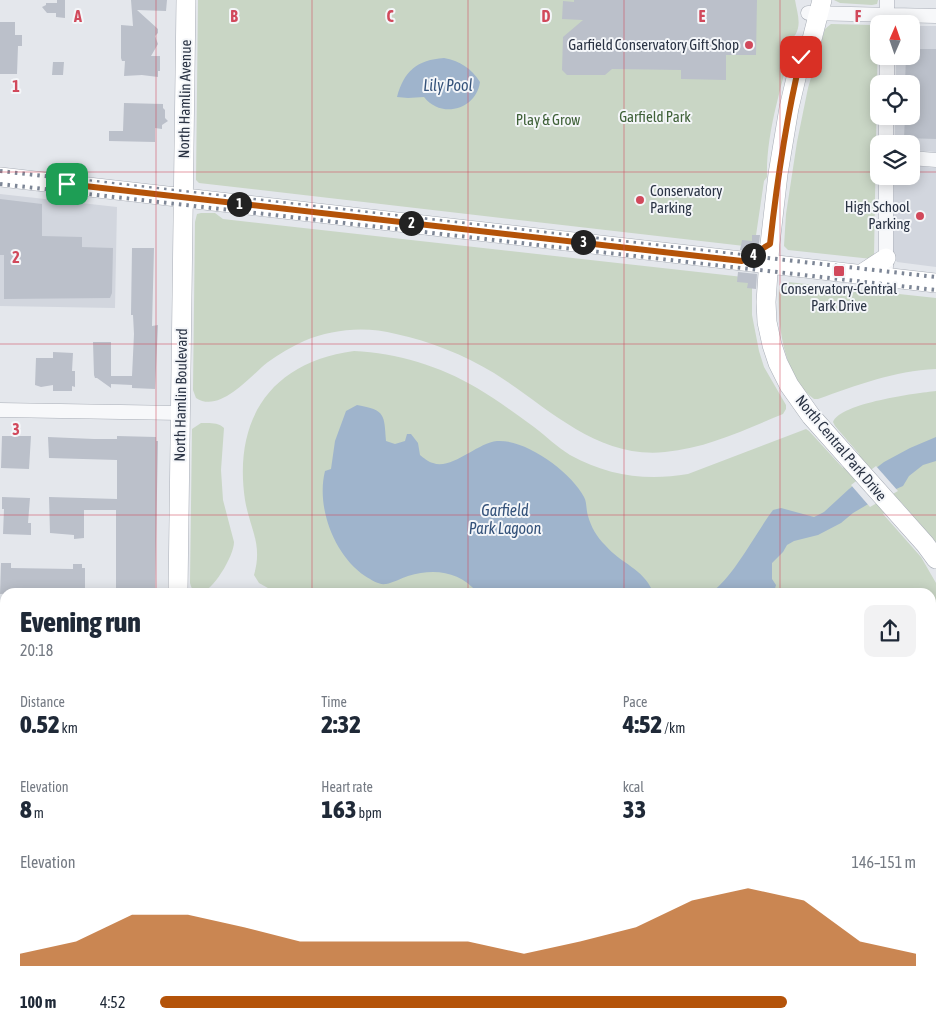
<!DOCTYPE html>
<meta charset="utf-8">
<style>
body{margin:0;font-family:"Asap Condensed",sans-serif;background:#f2f2f3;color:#1f2937;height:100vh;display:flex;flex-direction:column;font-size:19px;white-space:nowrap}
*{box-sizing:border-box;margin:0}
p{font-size:16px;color:#747a83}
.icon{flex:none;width:28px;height:28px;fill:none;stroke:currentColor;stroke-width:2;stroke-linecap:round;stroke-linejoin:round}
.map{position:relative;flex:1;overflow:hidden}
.drawer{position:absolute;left:0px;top:588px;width:936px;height:444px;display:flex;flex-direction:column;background:#fff;border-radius:15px 15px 0 0;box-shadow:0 2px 12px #0003}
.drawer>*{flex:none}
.needle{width:32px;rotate:2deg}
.fabs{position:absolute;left:870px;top:15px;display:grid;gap:10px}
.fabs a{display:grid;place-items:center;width:50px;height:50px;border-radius:10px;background:#fff;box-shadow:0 2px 12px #0003;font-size:25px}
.pin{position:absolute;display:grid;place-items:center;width:42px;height:42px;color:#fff;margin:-21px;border-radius:10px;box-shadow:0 2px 8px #0006}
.km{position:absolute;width:25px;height:25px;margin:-12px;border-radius:50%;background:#222;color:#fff;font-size:14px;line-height:25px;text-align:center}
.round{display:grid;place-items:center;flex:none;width:52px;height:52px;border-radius:10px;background:#f2f2f3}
.headline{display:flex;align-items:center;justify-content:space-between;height:85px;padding:0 20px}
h1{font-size:28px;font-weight:800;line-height:38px}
.metrics{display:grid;grid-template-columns:repeat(3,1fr);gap:8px;height:85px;padding:5px 20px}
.metrics div{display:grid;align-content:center}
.metrics b{font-size:25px;font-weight:800}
.metrics small{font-size:14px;font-weight:400}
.metrics p{font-size:14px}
.chart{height:140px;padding:10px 20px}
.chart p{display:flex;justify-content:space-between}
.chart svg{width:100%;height:90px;margin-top:5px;fill:#b45309;opacity:.7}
ul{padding:0 20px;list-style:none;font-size:16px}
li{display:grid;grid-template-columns:80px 60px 1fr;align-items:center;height:38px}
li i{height:12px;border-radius:6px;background:#b45309}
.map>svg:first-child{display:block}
.built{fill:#d2d6de}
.green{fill:#c9d6c5}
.water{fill:#9fb4cc}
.pier{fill:#e4e7ec}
.building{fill:#bbc0ca}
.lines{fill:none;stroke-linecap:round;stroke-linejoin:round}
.street-casing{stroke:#a9aeb7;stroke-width:15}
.secondary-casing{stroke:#a9aeb7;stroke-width:20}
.street{stroke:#f7f8fa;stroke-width:14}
.secondary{stroke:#fff;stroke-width:19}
.rail{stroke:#7d8696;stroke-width:4;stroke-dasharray:2.5 5;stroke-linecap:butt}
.route-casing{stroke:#fff;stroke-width:10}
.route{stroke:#b45309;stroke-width:6}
.grid{fill:none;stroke:#d1495b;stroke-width:1;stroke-opacity:0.55}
.poi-dot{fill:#d1495b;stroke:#f4f6f9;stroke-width:2}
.labels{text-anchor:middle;stroke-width:4;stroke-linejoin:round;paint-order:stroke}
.poi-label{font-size:15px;fill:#2b3445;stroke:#f4f6f9;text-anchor:end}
.street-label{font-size:15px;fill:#2b3445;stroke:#f4f6f9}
.park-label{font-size:15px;fill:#3f6138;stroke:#f4f6f9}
.water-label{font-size:16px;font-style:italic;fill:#34527a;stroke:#f4f6f9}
.grid-label{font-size:16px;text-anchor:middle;font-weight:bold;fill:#d1495b;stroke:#f4f6f9;stroke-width:4;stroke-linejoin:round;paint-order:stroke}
</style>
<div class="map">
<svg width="936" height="1031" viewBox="0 0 936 1031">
<rect width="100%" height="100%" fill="#e4e7ec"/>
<!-- built -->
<path class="built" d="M 911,26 L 936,26 L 936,152 L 911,150 L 911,144 L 895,143 L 895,116 L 911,116 L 911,84 L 896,84 L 896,56 L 911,56 Z
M 911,165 L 936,168 L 936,267 L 897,262 L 893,256 L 894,176 L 911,176 Z
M 0,194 L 117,207 L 115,308 L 0,306 Z"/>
<!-- green -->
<path class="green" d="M 198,0 L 795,0 C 797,13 803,26 793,38 C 783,84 766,130 767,177 L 764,181 L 755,242 L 753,247 L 199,183 L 196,180 Z
M 834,0 L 878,0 L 877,4 L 872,5 L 840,3 Z
M 831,24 L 872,25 L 878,27 L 874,256 L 872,259 L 788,250 L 784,246 L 786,214 L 797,142 L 808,88 L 825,29 Z
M 201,213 L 215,213 L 223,219 L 752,278 L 752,315 L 759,351 L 764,367 L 786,405 L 786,409 L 783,414 C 744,430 707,448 665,452 C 596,459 547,406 494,373 C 464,355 430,341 396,334 C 365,326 333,329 304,341 C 291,347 279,354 268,362 C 250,376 220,414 196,398 L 193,390 L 195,222 L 197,214 Z
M 788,282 L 936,298 L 936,369 C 894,371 857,385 818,399 L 814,399 C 783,376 777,323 779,287 L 784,283 Z
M 354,351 C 397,353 440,366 477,388 C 497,400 515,413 534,427 C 546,436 557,447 570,455 C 608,476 646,481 688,474 L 806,429 L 809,431 L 843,468 L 859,454 L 835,426 L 833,422 C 840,403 917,393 936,391 L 936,542 L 900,501 L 883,514 L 921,557 L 936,583 L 936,812 L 931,819 L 931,592 L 275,592 L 259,583 L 254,575 C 263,544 250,529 245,500 C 233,419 271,362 354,351 Z
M 201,423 C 209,423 218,422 224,428 L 221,470 L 223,500 L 234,542 C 234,560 198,616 190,583 L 192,429 Z
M 936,861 L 936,928 L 931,926 L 931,867 Z
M 931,958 L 936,960 L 936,1031 L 890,1031 L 890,1026 L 931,1026 Z
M 196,1026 L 860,1026 L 860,1031 L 200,1031 Z"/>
<!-- water -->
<path class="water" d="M 444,58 C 460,61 471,68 480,82 C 476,110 441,119 424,97 L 408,98 L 397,97 C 404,71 417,60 444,58 Z
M 357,405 C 386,410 384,415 386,441 L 395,444 L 405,441 L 407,434 L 411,434 L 418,443 L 420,455 C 424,458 428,462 433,463 C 452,470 477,443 497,441 C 526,439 571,472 584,497 C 587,502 586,510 588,516 C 591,527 597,537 605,545 C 622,565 642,567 653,592 L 477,592 C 459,571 434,568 408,576 C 401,578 393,583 386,584 C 378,585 372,580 365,576 C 334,555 316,507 325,471 L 331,469 L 335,441 L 346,411 Z
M 936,437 L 936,461 L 923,465 L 909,476 L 903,486 L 887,493 L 853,513 L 841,523 L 818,535 L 794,541 L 787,545 L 783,552 L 772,563 L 772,579 L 776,585 L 774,592 L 711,592 C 731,581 757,531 773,510 L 781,508 L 814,517 L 824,512 L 849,489 L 884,462 L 910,448 Z"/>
<!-- pier -->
<path class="pier" d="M 876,466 L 898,491 L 870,507 L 851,485 Z"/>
<!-- building -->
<path class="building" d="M 57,0 L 65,0 L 65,18 L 56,17 L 56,13 L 47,13 L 42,7 L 46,5 L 46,3 L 57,3 Z
M 131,0 L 167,0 L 166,11 L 137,10 L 158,29 L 158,33 L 155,36 L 158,44 L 151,56 L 160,56 L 160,71 L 158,71 L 158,77 L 142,75 L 124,76 L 125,61 L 122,61 L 121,58 L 121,25 L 133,26 Z
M 574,0 L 757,0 L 756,55 L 726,55 L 726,80 L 681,79 L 681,70 L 612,69 L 605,75 L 567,75 L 562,70 L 563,37 L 583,20 L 562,19 L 563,1 L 574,2 Z
M 0,22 L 15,22 L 15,35 L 22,35 L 22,46 L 18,46 L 17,74 L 0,74 Z
M 911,49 L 936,49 L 936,139 L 904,138 L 905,116 L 911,116 L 911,84 L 905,84 L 906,56 L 911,56 Z
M 53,62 L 64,62 L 63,75 L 52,75 Z
M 124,103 L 163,104 L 163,108 L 165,110 L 165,118 L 168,121 L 162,125 L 162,129 L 155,128 L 155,142 L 109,141 L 109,131 L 123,131 Z
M 0,199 L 42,204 L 42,236 L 82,237 L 82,247 L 113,248 L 112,293 L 110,298 L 4,299 L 4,255 L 0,255 Z
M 752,235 L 760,235 L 758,252 L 740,250 L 742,240 L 752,241 Z
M 132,248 L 154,248 L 152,326 L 158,325 L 155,389 L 132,388 L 132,385 L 111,384 L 111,388 L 97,378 L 95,378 L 94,375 L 93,342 L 111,342 L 111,376 L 132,376 L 134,334 L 133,315 L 131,315 Z
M 738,272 L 757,274 L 756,289 L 747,288 L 748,283 L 737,282 Z
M 53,352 L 73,353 L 72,371 L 75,371 L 75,387 L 72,386 L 72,391 L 53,391 L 53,385 L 41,387 L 35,385 L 36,358 L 53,358 Z
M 2,436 L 31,436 L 29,469 L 1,468 Z
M 117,436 L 156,437 L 156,441 L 158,441 L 155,592 L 116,592 L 116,510 L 84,510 L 84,538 L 74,539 L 74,535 L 50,533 L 49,497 L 117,499 L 117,460 L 49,458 L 48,437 L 94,439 L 117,439 Z
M 2,497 L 30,498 L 28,523 L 31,523 L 31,535 L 3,534 L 4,509 L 2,509 Z
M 1,563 L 11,563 L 11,568 L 73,569 L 73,564 L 82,564 L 82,568 L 85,568 L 85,592 L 33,592 L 0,594 Z"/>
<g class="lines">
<defs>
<path id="street" d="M 808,13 L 936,16
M 887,23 L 887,0
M 887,84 L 887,56
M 886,144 L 886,116
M 911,158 L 936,160
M 886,267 L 886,176
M 0,410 L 181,413
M 0,619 L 5,619"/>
<path id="secondary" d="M 822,0 L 810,47 L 801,57 L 789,108 L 778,174 L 770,244 L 766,302 L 767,322 L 772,345 L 778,363 L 789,385 L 811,416 L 925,544 L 936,559
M 0,177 L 936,283
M 860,275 L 886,258
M 178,592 L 186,0
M 0,830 L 5,830
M 931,846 L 936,841
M 931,943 L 936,945
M 178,1026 L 178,1031
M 874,1031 L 874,1026"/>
</defs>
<!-- street casing -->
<use href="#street" class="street-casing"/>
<!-- secondary casing -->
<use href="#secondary" class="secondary-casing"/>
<!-- street -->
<use href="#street" class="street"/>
<!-- secondary -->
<use href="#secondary" class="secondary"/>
<!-- rail -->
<path class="rail" d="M 0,171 L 936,277
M 0,184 L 936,290"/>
</g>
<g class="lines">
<defs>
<path id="route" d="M 67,184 L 742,261 L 770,244 C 777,181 786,119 801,57"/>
</defs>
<!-- route casing -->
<use href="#route" class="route-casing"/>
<!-- route -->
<use href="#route" class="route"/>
</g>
<!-- grid -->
<path class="grid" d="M 156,0 L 156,592M 312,0 L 312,592M 468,0 L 468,592M 624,0 L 624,592M 780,0 L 780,592M 0,172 L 879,172M 911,172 L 936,172M 0,344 L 936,344M 0,515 L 936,515M 0,687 L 5,687M 931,687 L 936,687M 0,859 L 5,859M 931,859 L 936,859M 156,1026 L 156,1031M 312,1026 L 312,1031M 468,1026 L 468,1031M 624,1026 L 624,1031M 780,1026 L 780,1031"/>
<!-- markers -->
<g class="poi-dot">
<circle cx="749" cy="45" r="5"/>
<circle cx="640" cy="200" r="5"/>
<circle cx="920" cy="216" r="5"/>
<rect x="833" y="265" width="12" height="12" rx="2.5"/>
</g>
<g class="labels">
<!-- poi labels -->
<g class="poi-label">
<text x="739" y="50">Garfield Conservatory Gift Shop</text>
<text x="650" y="196" text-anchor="start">Conservatory<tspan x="650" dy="17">Parking</tspan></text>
<text x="910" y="212">High School<tspan x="910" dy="17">Parking</tspan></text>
<text x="839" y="294" text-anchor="middle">Conservatory-Central<tspan x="839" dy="17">Park Drive</tspan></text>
</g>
<!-- street labels -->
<g class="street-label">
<text transform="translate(185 99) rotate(-89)" y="5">North Hamlin Avenue</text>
<text transform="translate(181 395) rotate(-89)" y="5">North Hamlin Boulevard</text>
<text transform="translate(841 448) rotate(50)" y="5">North Central Park Drive</text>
</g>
<!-- park labels -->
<g class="park-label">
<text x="655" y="122">Garfield Park</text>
<text x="548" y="125">Play &amp; Grow</text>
</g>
<!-- water labels -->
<g class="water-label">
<text x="448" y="91">Lily Pool</text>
<text x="505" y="516">Garfield<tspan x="505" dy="18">Park Lagoon</tspan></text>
</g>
</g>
<g class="grid-label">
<text x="78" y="22">A</text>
<text x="234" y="22">B</text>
<text x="390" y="22">C</text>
<text x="546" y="22">D</text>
<text x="702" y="22">E</text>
<text x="858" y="22">F</text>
<text x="16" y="92">1</text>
<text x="16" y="263">2</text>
<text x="16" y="435">3</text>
</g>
</svg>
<div class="fabs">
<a><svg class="needle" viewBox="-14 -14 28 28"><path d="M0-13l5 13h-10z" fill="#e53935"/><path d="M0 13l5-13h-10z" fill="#747a83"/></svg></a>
<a><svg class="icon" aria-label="locate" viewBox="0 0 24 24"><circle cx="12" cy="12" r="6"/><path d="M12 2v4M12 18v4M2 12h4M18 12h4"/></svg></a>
<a><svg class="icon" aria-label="layers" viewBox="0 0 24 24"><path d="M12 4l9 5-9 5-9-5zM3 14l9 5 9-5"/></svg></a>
</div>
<div class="pin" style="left:67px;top:184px;background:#1e9e55"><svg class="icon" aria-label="arrive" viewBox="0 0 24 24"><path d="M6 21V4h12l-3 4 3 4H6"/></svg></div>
<div class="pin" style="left:801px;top:57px;background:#d93025"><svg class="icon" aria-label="check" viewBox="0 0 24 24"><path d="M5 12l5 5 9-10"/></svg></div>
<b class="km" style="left:239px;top:204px">1</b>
<b class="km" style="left:411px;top:223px">2</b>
<b class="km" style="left:583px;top:242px">3</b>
<b class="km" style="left:753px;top:255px">4</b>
<section class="drawer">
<div class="headline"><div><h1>Evening run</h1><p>20:18</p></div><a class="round"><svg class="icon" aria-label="share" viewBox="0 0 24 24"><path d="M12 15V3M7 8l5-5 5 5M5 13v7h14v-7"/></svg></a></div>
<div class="metrics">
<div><p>Distance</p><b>0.52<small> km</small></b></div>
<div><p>Time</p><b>2:32</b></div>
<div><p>Pace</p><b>4:52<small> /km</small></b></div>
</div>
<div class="metrics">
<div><p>Elevation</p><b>8<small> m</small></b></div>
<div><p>Heart rate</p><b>163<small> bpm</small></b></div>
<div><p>kcal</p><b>33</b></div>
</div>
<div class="chart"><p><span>Elevation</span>146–151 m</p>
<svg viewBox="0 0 160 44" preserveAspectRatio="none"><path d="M0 44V38L10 32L20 19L30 19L40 25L50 32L60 32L70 32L80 32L90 38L100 32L110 25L120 12L130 6L140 12L150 32L160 38V44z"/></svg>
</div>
<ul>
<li><b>100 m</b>4:52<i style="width:83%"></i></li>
</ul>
</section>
</div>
